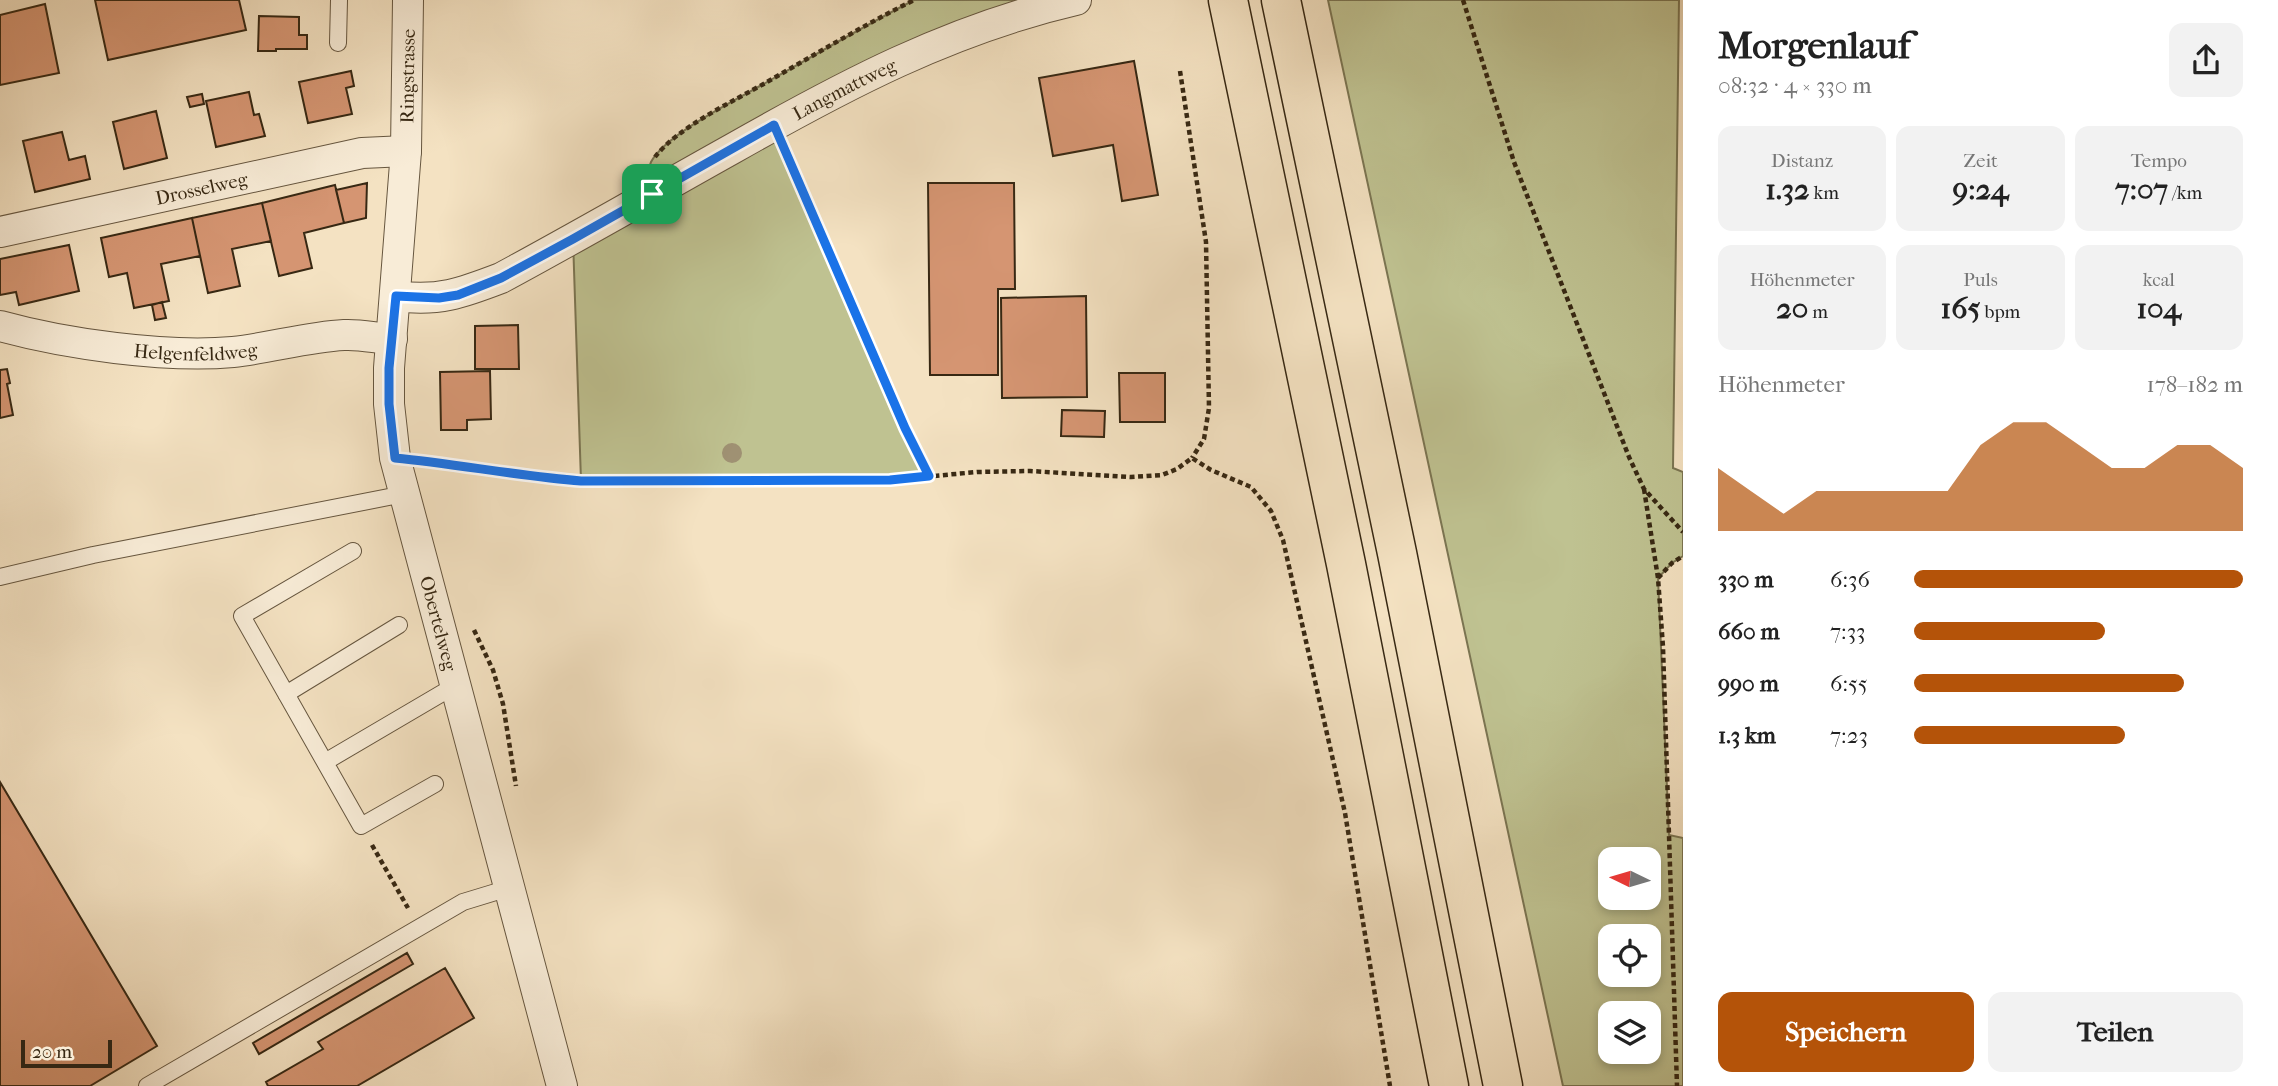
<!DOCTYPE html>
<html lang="de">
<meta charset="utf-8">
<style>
body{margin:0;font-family:"IM FELL French Canon",serif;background:#f2f2f2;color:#222;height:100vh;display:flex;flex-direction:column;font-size:26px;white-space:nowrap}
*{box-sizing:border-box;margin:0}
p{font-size:23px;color:#767676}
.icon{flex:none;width:38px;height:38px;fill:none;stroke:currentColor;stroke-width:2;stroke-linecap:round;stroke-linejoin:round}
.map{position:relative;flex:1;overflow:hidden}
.details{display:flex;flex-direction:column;background:#fff;width:595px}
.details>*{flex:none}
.needle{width:46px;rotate:275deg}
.controls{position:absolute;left:1598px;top:847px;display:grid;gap:14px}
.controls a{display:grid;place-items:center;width:63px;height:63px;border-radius:14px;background:#fff;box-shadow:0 4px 10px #0003;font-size:35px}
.scale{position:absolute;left:21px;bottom:18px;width:91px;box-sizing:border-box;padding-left:7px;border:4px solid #372813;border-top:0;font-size:19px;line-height:24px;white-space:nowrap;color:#372813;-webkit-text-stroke:5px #f8ecd7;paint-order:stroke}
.pin{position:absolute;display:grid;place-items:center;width:60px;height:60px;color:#fff;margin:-30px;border-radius:14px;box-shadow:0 4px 10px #0006}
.round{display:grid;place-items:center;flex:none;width:74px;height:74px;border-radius:14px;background:#f2f2f2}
.summary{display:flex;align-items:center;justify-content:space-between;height:119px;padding:0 35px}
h1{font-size:38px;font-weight:800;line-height:52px}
.figures{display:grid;grid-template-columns:repeat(3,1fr);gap:10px;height:119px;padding:7px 35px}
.figures div{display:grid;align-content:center;border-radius:14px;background:#f2f2f2;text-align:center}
.figures b{font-size:30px;font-weight:800}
.figures small{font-size:19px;font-weight:400}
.figures p{font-size:19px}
.chart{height:196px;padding:14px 35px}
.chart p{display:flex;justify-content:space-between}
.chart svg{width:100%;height:126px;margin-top:7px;fill:#b45309;opacity:.7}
.button{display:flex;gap:14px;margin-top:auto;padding:14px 35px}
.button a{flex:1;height:80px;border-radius:14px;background:#b45309;color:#fff;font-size:28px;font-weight:800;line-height:80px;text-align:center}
.button a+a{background:#f2f2f2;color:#222}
ul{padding:0 35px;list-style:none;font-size:23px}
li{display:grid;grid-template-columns:112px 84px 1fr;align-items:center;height:52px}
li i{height:18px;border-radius:9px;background:#b45309}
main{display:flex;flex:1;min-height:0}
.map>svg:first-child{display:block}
.green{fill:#bfc291;stroke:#7b7552;stroke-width:2;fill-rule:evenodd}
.building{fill:#d59572;stroke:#372813;stroke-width:2}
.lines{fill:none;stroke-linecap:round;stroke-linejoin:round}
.service-casing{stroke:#66563f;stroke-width:18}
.minor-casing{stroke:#66563f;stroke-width:32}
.motorway-casing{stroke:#372813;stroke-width:41}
.path{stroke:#372813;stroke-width:4.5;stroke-dasharray:5 3.5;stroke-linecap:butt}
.service{stroke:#f8ecd7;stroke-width:16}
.minor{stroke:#f8ecd7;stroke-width:30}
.motorway{stroke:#f4e2c2;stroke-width:38}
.tree{fill:#9f9173}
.route-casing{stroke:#fff;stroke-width:14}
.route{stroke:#1a73e8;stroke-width:9}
.labels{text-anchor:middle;stroke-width:5;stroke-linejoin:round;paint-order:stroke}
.street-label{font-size:19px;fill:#372813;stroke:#f8ecd7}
</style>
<main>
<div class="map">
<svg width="1683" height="1086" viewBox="0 0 1683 1086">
<rect width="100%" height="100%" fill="#f4e2c2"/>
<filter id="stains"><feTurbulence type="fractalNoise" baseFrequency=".00286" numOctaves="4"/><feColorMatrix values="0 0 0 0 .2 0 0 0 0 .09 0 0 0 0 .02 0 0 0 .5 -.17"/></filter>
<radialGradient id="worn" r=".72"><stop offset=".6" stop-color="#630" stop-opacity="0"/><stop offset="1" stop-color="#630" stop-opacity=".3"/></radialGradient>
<!-- green -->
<path class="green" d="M 914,0 L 1076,0 L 774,125 L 905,428 L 929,476 L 890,480 L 581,481 L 573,239 L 652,194 C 650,184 646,172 651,162 C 666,133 744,96 774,78 C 820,52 866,25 914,0 Z
M 1328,0 L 1679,0 L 1673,468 L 1683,472 L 1683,556 L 1672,563 L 1658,578 L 1669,835 L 1683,838 L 1683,1086 L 1563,1086 ZM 1648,859 L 1648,898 L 1610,898 L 1610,859 ZM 1648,936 L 1648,975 L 1610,975 L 1610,936 ZM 1648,1013 L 1648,1052 L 1610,1052 L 1610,1013 Z"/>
<!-- building -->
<path class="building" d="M 95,0 L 239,0 L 246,30 L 108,60 Z
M 45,4 L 59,73 L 0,85 L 0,15 Z
M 259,16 L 299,17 L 299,35 L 307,35 L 307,49 L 276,49 L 276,51 L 258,51 Z
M 1134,61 L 1158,195 L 1122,201 L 1113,145 L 1053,156 L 1039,78 Z
M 351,71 L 354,86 L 346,88 L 352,114 L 308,123 L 299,82 Z
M 249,92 L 254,115 L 259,114 L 265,136 L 216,147 L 206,101 Z
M 202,94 L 204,104 L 190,107 L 187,97 Z
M 156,111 L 167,158 L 124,169 L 113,122 Z
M 62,132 L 69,160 L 85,156 L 90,179 L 35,192 L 23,141 Z
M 367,183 L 366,218 L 344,223 L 336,190 Z
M 928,183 L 1014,183 L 1015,289 L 998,289 L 998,375 L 930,375 Z
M 335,185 L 344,223 L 304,233 L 312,268 L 279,276 L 262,203 Z
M 262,203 L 271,241 L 232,249 L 240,286 L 208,293 L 192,218 Z
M 192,218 L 200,256 L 161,264 L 169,301 L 134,308 L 127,273 L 109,277 L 101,238 Z
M 69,245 L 79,291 L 19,305 L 16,292 L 0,295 L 0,259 Z
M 1086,296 L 1087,397 L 1002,398 L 1001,298 Z
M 162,302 L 166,318 L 155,320 L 152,305 Z
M 518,325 L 519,369 L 475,369 L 475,326 Z
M 7,369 L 10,383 L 7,384 L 13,415 L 0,418 L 0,370 Z
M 490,371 L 491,419 L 467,420 L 467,430 L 441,430 L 440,372 Z
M 1119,373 L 1165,373 L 1165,422 L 1120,422 Z
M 1062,410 L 1105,411 L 1104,437 L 1061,436 Z
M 0,782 L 157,1046 L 90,1086 L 0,1086 Z
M 407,953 L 413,964 L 259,1054 L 253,1043 Z
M 445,968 L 474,1018 L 357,1086 L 268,1086 L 266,1082 L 323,1049 L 318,1042 Z"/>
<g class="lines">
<defs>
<path id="service" d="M 338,43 L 339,0
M 353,551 L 242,616 L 361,826 L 435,784
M 0,577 L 93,555 L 404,494
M 286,694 L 399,625
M 325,762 L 456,685
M 147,1086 L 463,902 L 509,888"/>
<g id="minor">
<path id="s1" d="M 408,0 L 406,151 L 389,368 L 389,404 L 395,458 L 562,1086"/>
<path id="s2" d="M 0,232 L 362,153 L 406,151"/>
<path id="s3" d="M 396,296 C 438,302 462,293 501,278 C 579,236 655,192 732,149 C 843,86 950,29 1076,0"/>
<path id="s4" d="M 0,326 C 65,344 165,358 233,352 C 270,348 307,337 344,335 C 359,334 376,338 392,339"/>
</g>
<path id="motorway" d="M 1228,0 L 1346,564 L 1449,1086
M 1281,0 L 1397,553 L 1503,1086"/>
</defs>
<!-- service casing -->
<use href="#service" class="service-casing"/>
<!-- minor casing -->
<use href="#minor" class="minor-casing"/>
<!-- motorway casing -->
<use href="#motorway" class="motorway-casing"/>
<!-- path -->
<path class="path" d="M 1463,0 L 1514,162 L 1629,457 L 1644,489 L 1683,532
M 1180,71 L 1206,242 L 1209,408 L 1204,439 L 1192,458
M 785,150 L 905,428 L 929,476
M 655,157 C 678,127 734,101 767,82 C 816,54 864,25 914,0
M 426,461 L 535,478 L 651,482 L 890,480 L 977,472 L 1030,471 L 1131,477 L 1162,475 L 1177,469 L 1192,458 L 1211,470 L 1251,487 L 1271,511 L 1283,540 L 1345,813 L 1390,1086
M 1644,489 L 1658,578 L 1663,647 L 1677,1086
M 1658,578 L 1672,563 L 1683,556
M 474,630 L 493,670 L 503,704 L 516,786
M 372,845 L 408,908"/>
<!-- service -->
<use href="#service" class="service"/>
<!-- minor -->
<use href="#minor" class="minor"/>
<!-- motorway -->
<use href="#motorway" class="motorway"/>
</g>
<!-- trees -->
<circle class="tree" cx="732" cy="453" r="10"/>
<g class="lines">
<defs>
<path id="route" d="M 774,125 L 905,428 L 929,476 L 890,480 L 581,481 C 519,476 457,464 395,458 L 389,404 L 389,368 L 396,296 L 439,298 L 458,295 L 501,278 L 573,239 Z"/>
</defs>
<!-- route casing -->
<use href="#route" class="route-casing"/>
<!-- route -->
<use href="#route" class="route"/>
</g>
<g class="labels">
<!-- street labels -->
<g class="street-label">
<text transform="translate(407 76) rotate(-89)" y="7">Ringstrasse</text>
<text dy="7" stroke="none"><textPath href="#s3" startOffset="500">Langmattweg</textPath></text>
<text dy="7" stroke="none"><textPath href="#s2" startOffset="206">Drosselweg</textPath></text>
<text dy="7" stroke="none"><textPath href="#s4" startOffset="198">Helgenfeldweg</textPath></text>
<text dy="7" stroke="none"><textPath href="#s1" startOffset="630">Obertelweg</textPath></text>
</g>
</g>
<rect width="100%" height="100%" filter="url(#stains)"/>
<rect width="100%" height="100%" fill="url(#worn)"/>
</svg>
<div class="controls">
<a><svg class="needle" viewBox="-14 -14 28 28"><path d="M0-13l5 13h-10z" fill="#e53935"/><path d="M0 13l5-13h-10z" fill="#767676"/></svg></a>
<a><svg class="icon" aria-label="locate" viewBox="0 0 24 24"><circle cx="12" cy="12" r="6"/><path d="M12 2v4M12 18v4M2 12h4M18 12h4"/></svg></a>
<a><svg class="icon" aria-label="layers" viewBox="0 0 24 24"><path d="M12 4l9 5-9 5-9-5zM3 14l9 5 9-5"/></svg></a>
</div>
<div class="scale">20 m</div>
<div class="pin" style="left:652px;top:194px;background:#1e9e55"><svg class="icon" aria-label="arrive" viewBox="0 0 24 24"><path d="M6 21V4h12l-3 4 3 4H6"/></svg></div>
</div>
<section class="details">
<div class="summary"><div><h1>Morgenlauf</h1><p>08:32 · 4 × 330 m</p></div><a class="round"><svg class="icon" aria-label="share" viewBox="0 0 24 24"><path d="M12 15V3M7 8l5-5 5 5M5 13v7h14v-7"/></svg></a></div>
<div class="figures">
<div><p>Distanz</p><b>1.32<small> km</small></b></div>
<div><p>Zeit</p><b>9:24</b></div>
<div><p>Tempo</p><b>7:07<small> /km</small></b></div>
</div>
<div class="figures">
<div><p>Höhenmeter</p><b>20<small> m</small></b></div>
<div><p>Puls</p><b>165<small> bpm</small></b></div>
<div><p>kcal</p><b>104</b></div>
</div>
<div class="chart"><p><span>Höhenmeter</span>178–182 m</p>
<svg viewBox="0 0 160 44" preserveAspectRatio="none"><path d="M0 44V22L10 30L20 38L30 30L40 30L50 30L60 30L70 30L80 14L90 6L100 6L110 14L120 22L130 22L140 14L150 14L160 22V44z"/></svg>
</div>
<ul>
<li><b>330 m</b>6:36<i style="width:100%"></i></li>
<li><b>660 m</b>7:33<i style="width:58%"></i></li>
<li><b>990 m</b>6:55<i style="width:82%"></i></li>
<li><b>1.3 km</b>7:23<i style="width:64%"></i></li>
</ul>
<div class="button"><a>Speichern</a><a>Teilen</a></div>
</section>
</main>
